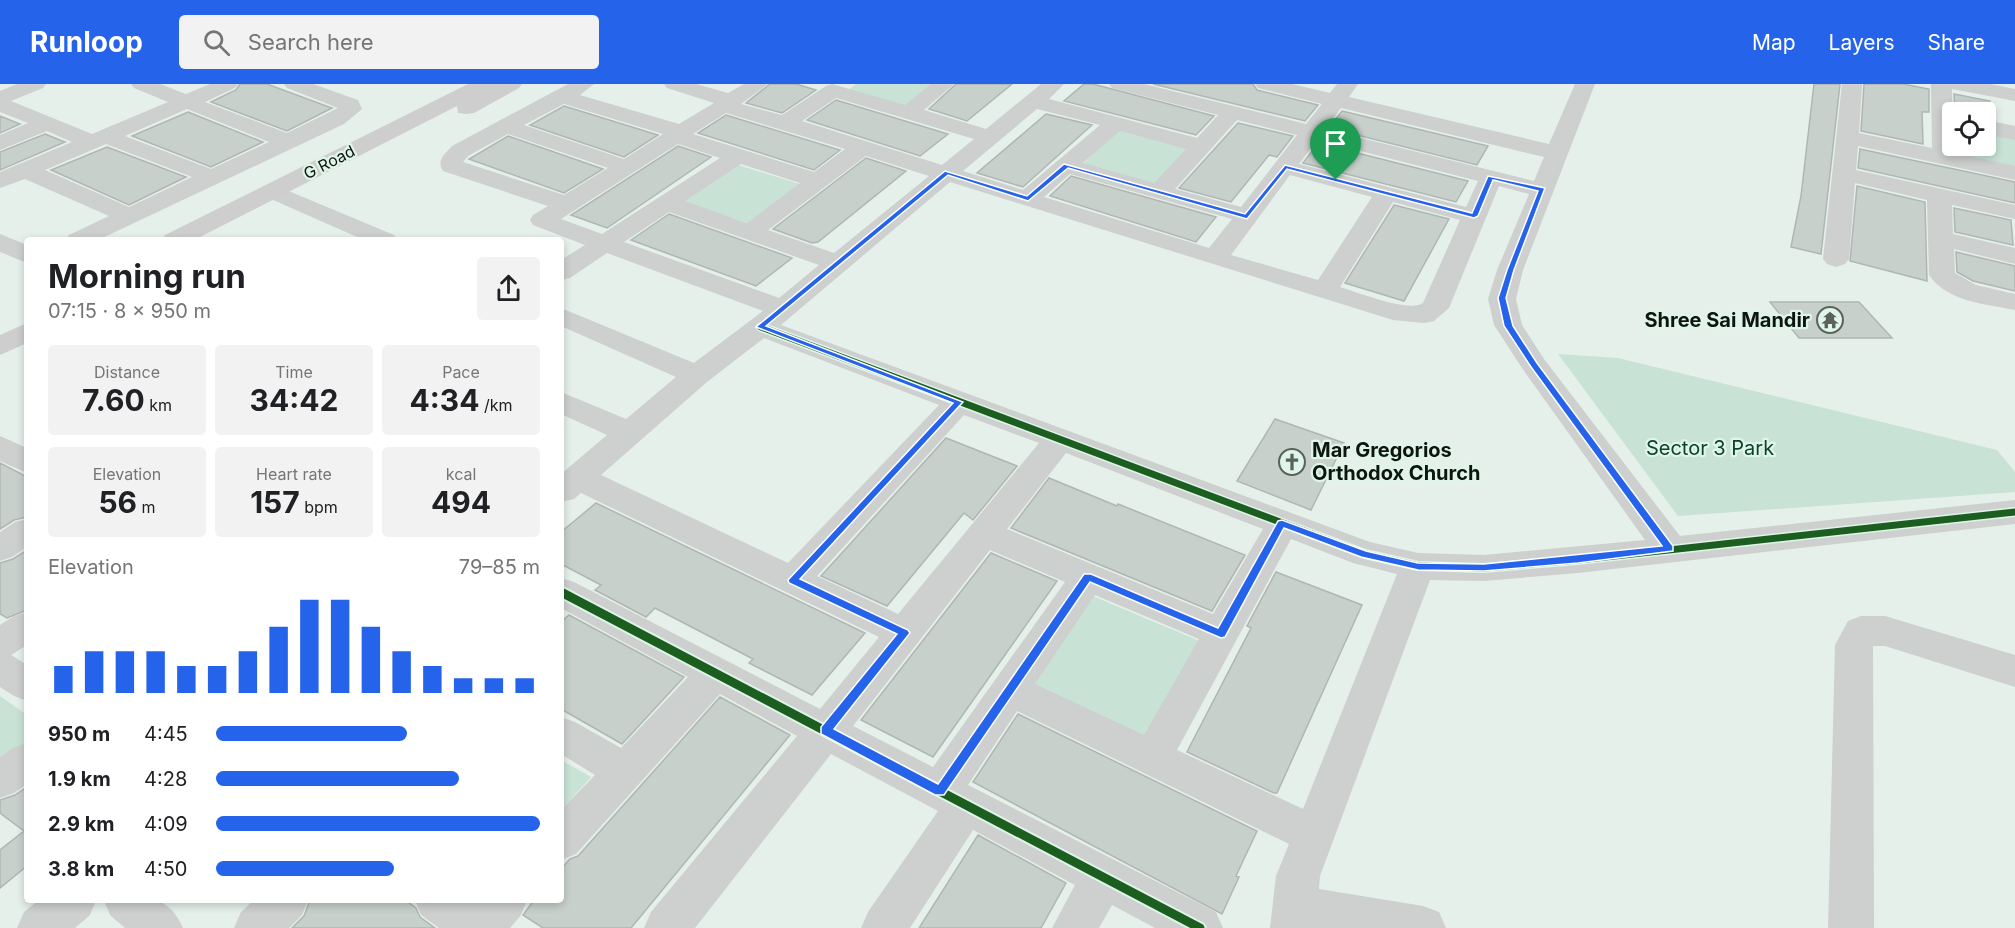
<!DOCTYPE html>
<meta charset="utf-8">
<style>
body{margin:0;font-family:Inter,sans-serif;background:#f2f2f2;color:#202124;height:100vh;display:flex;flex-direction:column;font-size:22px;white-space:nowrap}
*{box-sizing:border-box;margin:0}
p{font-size:20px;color:#757577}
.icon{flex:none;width:33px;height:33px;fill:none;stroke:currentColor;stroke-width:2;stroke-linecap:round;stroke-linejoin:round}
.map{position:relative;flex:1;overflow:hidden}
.details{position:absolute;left:24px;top:153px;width:540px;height:666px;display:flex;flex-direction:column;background:#fff;border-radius:6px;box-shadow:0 3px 9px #0003}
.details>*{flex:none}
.fabs{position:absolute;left:1942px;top:18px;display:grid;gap:12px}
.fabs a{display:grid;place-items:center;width:54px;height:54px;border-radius:6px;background:#fff;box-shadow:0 3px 9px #0003;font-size:30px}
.pin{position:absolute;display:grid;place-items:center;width:51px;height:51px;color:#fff;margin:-62px -26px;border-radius:50% 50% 50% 0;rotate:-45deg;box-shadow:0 0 6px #0007}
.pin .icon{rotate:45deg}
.round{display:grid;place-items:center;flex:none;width:63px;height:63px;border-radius:6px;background:#f2f2f2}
.headline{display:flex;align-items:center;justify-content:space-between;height:102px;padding:0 24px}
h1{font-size:33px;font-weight:700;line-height:45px}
.stats{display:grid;grid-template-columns:repeat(3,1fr);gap:9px;height:102px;padding:6px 24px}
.stats div{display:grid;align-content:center;border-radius:6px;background:#f2f2f2;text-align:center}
.stats b{font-size:30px;font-weight:700}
.stats small{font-size:16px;font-weight:400}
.stats p{font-size:16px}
.chart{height:168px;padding:12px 24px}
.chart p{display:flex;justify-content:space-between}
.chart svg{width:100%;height:108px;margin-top:6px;stroke:#2563eb;stroke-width:6}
ul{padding:0 24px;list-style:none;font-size:20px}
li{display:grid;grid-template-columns:96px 72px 1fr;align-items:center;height:45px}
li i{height:15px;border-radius:8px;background:#2563eb}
header{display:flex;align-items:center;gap:36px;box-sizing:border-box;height:84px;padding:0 30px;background:#2563eb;color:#fff}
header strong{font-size:28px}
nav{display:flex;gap:33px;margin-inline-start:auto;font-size:21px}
.search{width:420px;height:54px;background:#f2f2f2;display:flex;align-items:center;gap:15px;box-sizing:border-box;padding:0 21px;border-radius:6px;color:#757577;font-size:22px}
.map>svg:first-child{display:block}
.green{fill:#c8e3d6}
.building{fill:#c8d0cc;stroke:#aeb7b2;stroke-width:1.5}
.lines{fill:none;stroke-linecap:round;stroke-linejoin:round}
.street{fill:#cdd0ce;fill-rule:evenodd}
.secondary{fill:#cecece;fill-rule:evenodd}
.cycleway-far1-casing{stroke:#e0f5ea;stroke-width:10}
.cycleway-casing{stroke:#e0f5ea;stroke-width:13}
.cycleway-far1{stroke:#1b5e20;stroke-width:7}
.cycleway{stroke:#1b5e20;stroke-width:9}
.route{fill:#2563eb;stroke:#fff;stroke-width:1.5;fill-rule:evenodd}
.labels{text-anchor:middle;stroke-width:4.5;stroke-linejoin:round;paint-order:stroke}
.far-street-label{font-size:16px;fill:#0e1511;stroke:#e0f5ea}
.poi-label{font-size:20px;font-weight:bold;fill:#0e1511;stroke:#e0f5ea;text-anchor:end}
.park-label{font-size:20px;fill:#0b432f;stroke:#e0f5ea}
</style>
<header>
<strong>Runloop</strong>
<div class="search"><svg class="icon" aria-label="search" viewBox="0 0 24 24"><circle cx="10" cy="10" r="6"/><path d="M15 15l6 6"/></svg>Search here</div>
<nav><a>Map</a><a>Layers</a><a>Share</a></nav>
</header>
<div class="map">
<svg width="2015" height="844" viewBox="0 0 2015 844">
<rect width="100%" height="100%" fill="#e5f0ea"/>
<!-- green -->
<path class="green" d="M 856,0 L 938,0 L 908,23 L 847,7 Z
M 1117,46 L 1188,65 L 1156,100 L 1083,80 Z
M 1986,47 L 2015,52 L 2015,86 L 1955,73 L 1954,62 L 1986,62 Z
M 735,80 L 800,100 L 748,139 L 682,117 Z
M 1558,270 L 1618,274 L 1997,366 L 2015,388 L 2015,408 L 1678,432 Z
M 1088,510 L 1202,558 L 1150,655 L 1029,600 Z
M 0,612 L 27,631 L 27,660 L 0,680 Z
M 561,676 L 591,693 L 561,726 Z"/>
<!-- building -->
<path class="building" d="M 240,0 L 267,0 L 332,24 L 287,47 L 211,18 L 236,6 Z
M 770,0 L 796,0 L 816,6 L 782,29 L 746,19 Z
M 956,0 L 1012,0 L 967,37 L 929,25 Z
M 1084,0 L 1093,0 L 1214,32 L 1196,51 L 1064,17 Z
M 1153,0 L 1253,0 L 1257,6 L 1318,21 L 1305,37 Z
M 1814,0 L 1840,0 L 1821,170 L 1791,163 L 1801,112 Z
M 1864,0 L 1903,0 L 1929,5 L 1929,28 L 1922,28 L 1923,60 L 1861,47 Z
M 1954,10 L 1990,17 L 1989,28 L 1955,28 Z
M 836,16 L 948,50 L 920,72 L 807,36 Z
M 564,22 L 658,51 L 624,73 L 530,41 Z
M 1342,27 L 1488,62 L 1477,81 L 1329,44 Z
M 188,28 L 263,58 L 211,83 L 132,52 Z
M 1046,30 L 1092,41 L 1023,103 L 977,89 Z
M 726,31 L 840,66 L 814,86 L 698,49 Z
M 0,32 L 20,40 L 0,49 Z
M 1238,39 L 1293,52 L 1277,73 L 1269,71 L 1231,118 L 1179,104 Z
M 45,50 L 65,58 L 0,86 L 0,68 Z
M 508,52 L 603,85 L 564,109 L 469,75 Z
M 1318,59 L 1468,97 L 1456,118 L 1303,79 Z
M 678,62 L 711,73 L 607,144 L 571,131 Z
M 107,63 L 186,93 L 129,121 L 51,86 Z
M 1860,65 L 2015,98 L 2015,119 L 1858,84 Z
M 866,74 L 906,87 L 818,158 L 812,159 L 773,145 Z
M 1071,92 L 1216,133 L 1196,158 L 1050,112 Z
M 1857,102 L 1925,118 L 1927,197 L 1850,177 Z
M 1394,121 L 1449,135 L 1404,217 L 1345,199 Z
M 1954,124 L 2011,136 L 2013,161 L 1955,148 Z
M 669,130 L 792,174 L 756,202 L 631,156 Z
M 1956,168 L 2015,182 L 2015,207 L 1973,197 L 1957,188 Z
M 1770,218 L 1859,218 L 1892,254 L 1799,254 Z
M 1275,335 L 1344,359 L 1311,426 L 1237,397 Z
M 946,354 L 1017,382 L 973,436 L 964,429 L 887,522 L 821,492 Z
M 0,379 L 27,393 L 27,433 L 14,436 L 0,445 Z
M 1049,394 L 1117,422 L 1118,420 L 1245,471 L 1212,527 L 1011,444 Z
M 596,419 L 865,549 L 812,611 L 749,579 L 753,575 L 655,524 L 646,533 L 595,506 L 601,501 L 561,480 L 561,448 Z
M 27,466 L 27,526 L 7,534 L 0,530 L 0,479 L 13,475 Z
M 991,469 L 1057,497 L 933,673 L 861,636 Z
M 1276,488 L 1362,521 L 1277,709 L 1274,709 L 1187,668 L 1251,544 L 1247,542 Z
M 569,531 L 684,593 L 622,660 L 561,625 L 561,538 Z
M 720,613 L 790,651 L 631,844 L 543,844 L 523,831 L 534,816 L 561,816 L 561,785 L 570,775 L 578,772 Z
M 1018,630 L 1257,747 L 1236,792 L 1239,793 L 1222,830 L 973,698 Z
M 27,703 L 27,782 L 0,804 L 0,766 L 24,747 L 0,729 L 0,716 L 15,711 Z
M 978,751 L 1066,799 L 1041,844 L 919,844 Z
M 310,816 L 405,816 L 416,824 L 420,833 L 435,844 L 292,844 L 304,832 Z"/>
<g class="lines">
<!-- street -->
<path class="street" d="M 17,0 L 46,0 L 43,4 L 11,17 L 92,50 L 168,18 L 134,4 L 131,0 L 160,0 L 186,10 L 210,0 L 238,0 L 235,4 L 205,18 L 287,49 L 338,24 L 287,4 L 284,0 L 313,0 L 358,16 L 362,25 L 344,40 L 98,156 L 65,156 L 69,151 L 109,132 L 25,95 L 0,104 L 0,88 L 72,58 L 47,47 L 0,66 L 0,51 L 28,39 L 0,28 L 0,7 ZM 187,25 L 269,58 L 211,85 L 125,52 ZM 106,60 L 192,93 L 129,123 L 45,86 Z
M 568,0 L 594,0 L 580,11 L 679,40 L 714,19 L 667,4 L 664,0 L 696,0 L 728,9 L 744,0 L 768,0 L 741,20 L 782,31 L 826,2 L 832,0 L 905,21 L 931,0 L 954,0 L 924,26 L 986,45 L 1041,0 L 1064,0 L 1049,15 L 1197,54 L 1218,31 L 1112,4 L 1109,0 L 1144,0 L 1306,40 L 1322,20 L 1258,4 L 1255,0 L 1292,0 L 1330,9 L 1337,0 L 1358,0 L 1349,13 L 1549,60 L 1575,0 L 1595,0 L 1523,186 L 1516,215 L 1522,241 L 1544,275 L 1680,452 L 2015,416 L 2015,440 L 1578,489 L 1484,497 L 1430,496 L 1320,792 L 1319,805 L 1423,822 L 1439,828 L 1446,844 L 1270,844 L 1276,792 L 1289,760 L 1017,627 L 968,701 L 1216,828 L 1223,844 L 1155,844 L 1112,821 L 1099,844 L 1052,844 L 1075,801 L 973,746 L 910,844 L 861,844 L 868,828 L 938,727 L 831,670 L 695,844 L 644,844 L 651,828 L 797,652 L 720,610 L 576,770 L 561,776 L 561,726 L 595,691 L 561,670 L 561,633 L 575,638 L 621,664 L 688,593 L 561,524 L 561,494 L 574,498 L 820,625 L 879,553 L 581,409 L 574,415 L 561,418 L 561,390 L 607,351 L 561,330 L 561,308 L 626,335 L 676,293 L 561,242 L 561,224 L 694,279 L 763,227 L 607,169 L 570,194 L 561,196 L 561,176 L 585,161 L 533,141 L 530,136 L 533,131 L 548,122 L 443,87 C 436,76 445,70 452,62 ZM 836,14 L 974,55 L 942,81 L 802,37 ZM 564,20 L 663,50 L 624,75 L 524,41 ZM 1341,24 L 1544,73 L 1534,97 L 1325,45 ZM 1037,25 L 1100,41 L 1023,106 L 963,87 ZM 726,29 L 845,65 L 814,88 L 693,50 ZM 1237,36 L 1297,51 L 1241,123 L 1175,105 ZM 1120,47 L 1186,65 L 1154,99 L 1083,79 ZM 508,50 L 608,84 L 564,111 L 463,78 L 468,72 ZM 1317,56 L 1478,97 L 1466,123 L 1299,80 ZM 678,60 L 720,74 L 602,150 L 561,135 ZM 866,72 L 929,92 L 834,169 L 768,146 ZM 741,80 L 800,99 L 747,139 L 685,117 ZM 1070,90 L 1232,135 L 1209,164 L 1044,113 ZM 1290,91 L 1372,113 L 1318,196 L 1231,171 ZM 950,98 L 1393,236 L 1424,239 L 1434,237 L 1449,224 L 1499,102 L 1529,110 L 1497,186 L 1488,215 L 1494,241 L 1524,287 L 1645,456 L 1484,471 L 1418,469 L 1370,458 L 781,241 ZM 1393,118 L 1460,136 L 1423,219 C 1408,229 1358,208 1340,203 ZM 669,128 L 819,181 L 779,214 L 624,158 ZM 764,254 L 939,321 L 788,479 L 601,391 L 707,298 ZM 964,331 L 1039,359 L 898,530 L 817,492 ZM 1066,369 L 1263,445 L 1213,530 L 1007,445 ZM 1291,455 L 1353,479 L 1397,490 L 1303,725 L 1177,666 ZM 990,466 L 1065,498 L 933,683 L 853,642 ZM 1095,511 L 1199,555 L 1144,651 L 1035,600 Z
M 1842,0 L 1862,0 L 1859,49 L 1932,64 L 1931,0 L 1990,0 L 2015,5 L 2015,17 L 1952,5 L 1953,62 L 1955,69 L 2015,82 L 2015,96 L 1858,62 L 1856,86 L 2015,121 L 2015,135 L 1952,121 L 1953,150 L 2015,164 L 2015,180 L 1954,165 L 1955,189 L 1976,201 L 2015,210 L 2015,226 C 1986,220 1947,218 1929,191 L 1927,116 L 1855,99 L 1849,175 L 1845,180 L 1836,183 L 1827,180 L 1823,175 Z
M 1986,36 L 2015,42 L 2015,56 L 1986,50 Z
M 272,100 L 394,151 L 398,156 L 364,156 L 264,112 L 260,107 L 264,102 Z
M 0,150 L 27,161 L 27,179 L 0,168 Z
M 0,352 L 27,364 L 27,389 L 0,377 Z
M 27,435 L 27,463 L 12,473 L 0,477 L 0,448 L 15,438 Z
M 27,528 L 27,561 L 11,571 L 27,581 L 27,617 L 14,612 L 0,603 L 0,541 L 14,532 Z
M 1861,532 L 1885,532 L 2015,571 L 2015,603 L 1885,562 L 1873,562 L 1874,844 L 1828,844 L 1835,561 L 1848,537 Z
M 27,659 L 27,700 L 14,709 L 0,714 L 0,673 L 13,664 Z
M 39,816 L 96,816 L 90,831 L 75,844 L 17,844 L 24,828 Z
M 104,816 C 140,816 166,805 183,844 L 125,844 L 110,831 Z
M 254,816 L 308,816 L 302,831 L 289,844 L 234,844 L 241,828 Z
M 415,816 L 527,816 L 521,831 L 510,844 L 439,844 L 421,831 Z"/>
<!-- secondary -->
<path class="secondary" d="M 468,0 L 522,0 L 519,4 L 474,29 L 466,30 L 458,29 L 457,22 L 194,156 L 161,156 L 165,151 Z
M 27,239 L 27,259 L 0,271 L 0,251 Z"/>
<defs>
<path id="cycleway-far1" d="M 761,243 L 1365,470 L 1418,482 L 1484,484 L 1578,476 L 2015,428"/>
<path id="cycleway" d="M 561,508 L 1200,844"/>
</defs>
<!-- cycleway-far1 casing -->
<use href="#cycleway-far1" class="cycleway-far1-casing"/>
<!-- cycleway casing -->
<use href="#cycleway" class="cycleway-casing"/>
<!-- cycleway-far1 -->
<use href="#cycleway-far1" class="cycleway-far1"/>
<!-- cycleway -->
<use href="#cycleway" class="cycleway"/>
</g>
<!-- route -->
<path class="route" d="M 1064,80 L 1245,130 L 1285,81 L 1472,129 L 1488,92 L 1545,104 L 1514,186 L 1506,214 L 1513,242 L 1537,279 L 1673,462 L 1673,467 L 1578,479 L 1484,487 L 1418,486 L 1361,473 L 1284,444 L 1225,553 L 1221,554 L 1090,498 L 944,711 L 935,711 L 821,650 L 821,643 L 897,550 L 789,499 L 788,496 L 953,319 L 756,243 L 945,87 L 1027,112 ZM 1068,84 L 1247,135 L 1287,85 L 1474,134 L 1478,132 L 1493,96 L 1538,107 L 1507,186 L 1498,214 L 1504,242 L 1531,283 L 1662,462 L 1484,480 L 1418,479 L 1366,467 L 1282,436 L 1278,437 L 1218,544 L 1091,490 L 1084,490 L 938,700 L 834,645 L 910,549 L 908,546 L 800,495 L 963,318 L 766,242 L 948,91 L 1028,117 Z"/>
<!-- icons -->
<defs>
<symbol id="temple-ring" viewBox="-11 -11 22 22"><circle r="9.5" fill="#e0f5ea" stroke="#59625d" stroke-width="1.5"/><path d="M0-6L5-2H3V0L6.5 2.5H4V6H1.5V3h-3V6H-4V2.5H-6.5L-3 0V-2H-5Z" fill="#59625d"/></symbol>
<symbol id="church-ring" viewBox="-11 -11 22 22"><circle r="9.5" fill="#e0f5ea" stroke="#59625d" stroke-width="1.5"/><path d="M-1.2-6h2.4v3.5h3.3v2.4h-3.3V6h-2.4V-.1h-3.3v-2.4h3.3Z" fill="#59625d"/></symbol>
</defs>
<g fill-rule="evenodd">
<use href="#temple-ring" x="1815" y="221" width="30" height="30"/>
<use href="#church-ring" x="1277" y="363" width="30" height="30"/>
</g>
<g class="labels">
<!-- far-street labels -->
<g class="far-street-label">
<text transform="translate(329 78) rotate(-27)" y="6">G Road</text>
</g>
<!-- poi labels -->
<g class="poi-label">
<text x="1810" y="243">Shree Sai Mandir</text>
<text x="1312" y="373" text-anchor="start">Mar Gregorios<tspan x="1312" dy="23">Orthodox Church</tspan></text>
</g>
<!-- park labels -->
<g class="park-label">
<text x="1710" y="371">Sector 3 Park</text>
</g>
</g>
</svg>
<div class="fabs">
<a><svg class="icon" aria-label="locate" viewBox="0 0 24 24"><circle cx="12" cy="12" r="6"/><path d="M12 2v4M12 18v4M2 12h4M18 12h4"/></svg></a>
</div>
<div class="pin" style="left:1336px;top:96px;background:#1e9e55"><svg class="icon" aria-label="arrive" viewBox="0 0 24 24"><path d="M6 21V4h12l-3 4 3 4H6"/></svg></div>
<section class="details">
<div class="headline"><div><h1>Morning run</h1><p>07:15 · 8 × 950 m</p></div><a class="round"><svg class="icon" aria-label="share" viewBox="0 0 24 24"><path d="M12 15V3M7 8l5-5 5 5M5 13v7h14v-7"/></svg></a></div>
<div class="stats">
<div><p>Distance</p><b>7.60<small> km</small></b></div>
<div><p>Time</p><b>34:42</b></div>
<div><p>Pace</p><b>4:34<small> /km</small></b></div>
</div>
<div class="stats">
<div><p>Elevation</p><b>56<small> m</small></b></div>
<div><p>Heart rate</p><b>157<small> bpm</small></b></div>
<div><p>kcal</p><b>494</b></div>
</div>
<div class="chart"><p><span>Elevation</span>79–85 m</p>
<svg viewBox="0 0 160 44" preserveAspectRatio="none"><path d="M5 44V33M15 44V27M25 44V27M35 44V27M45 44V33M55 44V33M65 44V27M75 44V17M85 44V6M95 44V6M105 44V17M115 44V27M125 44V33M135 44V38M145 44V38M155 44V38"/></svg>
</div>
<ul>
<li><b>950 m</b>4:45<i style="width:59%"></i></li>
<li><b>1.9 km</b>4:28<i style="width:75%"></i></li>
<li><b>2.9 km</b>4:09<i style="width:100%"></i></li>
<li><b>3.8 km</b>4:50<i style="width:55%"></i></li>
</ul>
</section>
</div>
